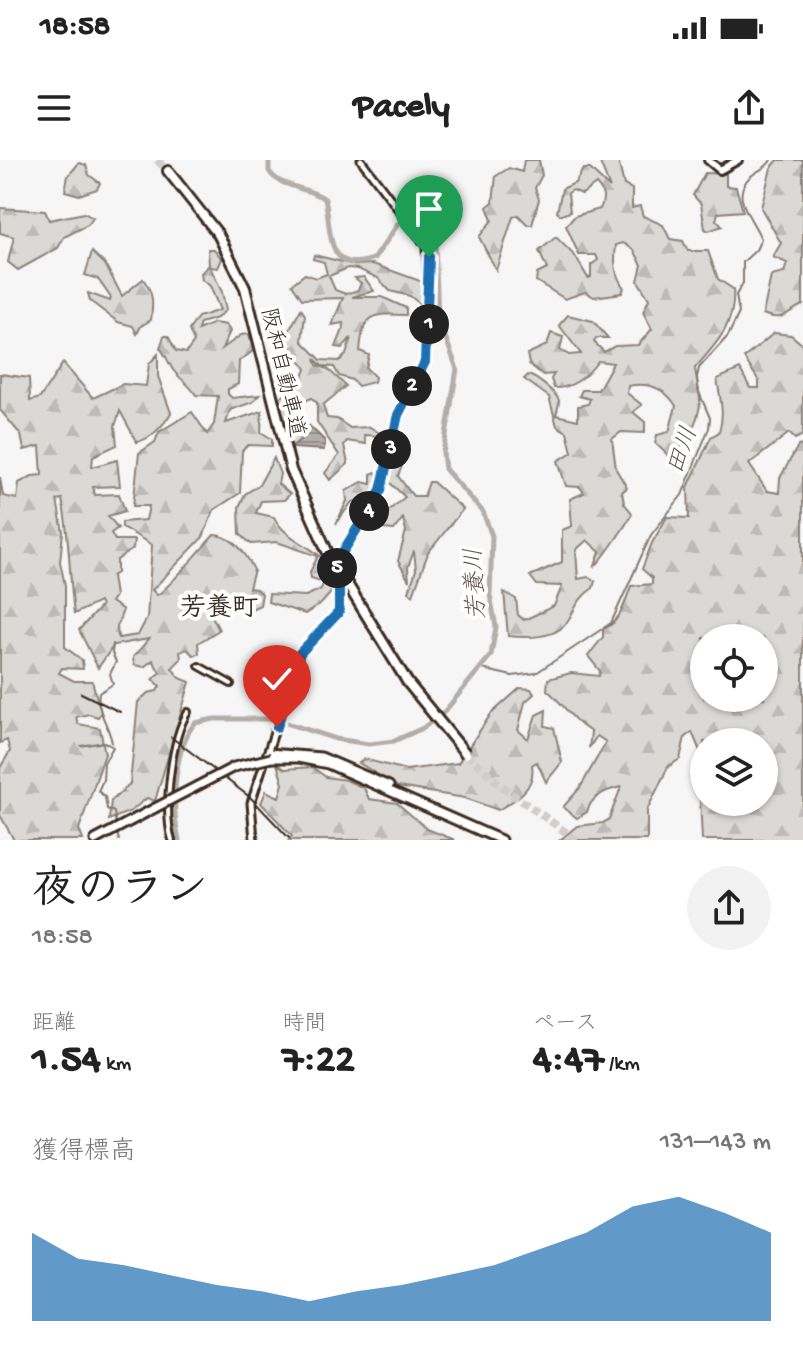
<!DOCTYPE html>
<html lang="ja">
<meta charset="utf-8">
<style>
body{margin:0;font-family:"Gochi Hand","Klee One",sans-serif;background:#f2f2f2;color:#222;height:100vh;display:flex;flex-direction:column;font-size:30px;white-space:nowrap}
*{box-sizing:border-box;margin:0}
p{font-size:26px;color:#767676}
.icon{flex:none;width:44px;height:44px;fill:none;stroke:currentColor;stroke-width:2;stroke-linecap:round;stroke-linejoin:round}
.map{position:relative;height:680px;overflow:hidden}
.details{display:flex;flex-direction:column;background:#fff;flex:1}
.details>*{flex:none}
.tools{position:absolute;left:690px;top:464px;display:grid;gap:16px}
.tools a{display:grid;place-items:center;width:88px;height:88px;border-radius:50%;background:#fff;box-shadow:0 2px 6px #0004;font-size:40px}
.pin{position:absolute;display:grid;place-items:center;width:68px;height:68px;color:#fff;margin:-82px -34px;border-radius:50% 50% 50% 0;rotate:-45deg;box-shadow:0 0 8px #0007}
.pin .icon{rotate:45deg}
.km{position:absolute;width:40px;height:40px;margin:-20px;border-radius:50%;background:#222;color:#fff;font-size:22px;line-height:40px;text-align:center}
.round{display:grid;place-items:center;flex:none;width:84px;height:84px;border-radius:42px;background:#f2f2f2}
.overview{display:flex;align-items:center;justify-content:space-between;height:136px;padding:0 32px}
h1{font-size:44px;font-weight:800;line-height:60px}
.figures{display:grid;grid-template-columns:repeat(3,1fr);gap:12px;height:136px;padding:8px 32px}
.figures div{display:grid;align-content:center}
.figures b{font-size:40px;font-weight:800}
.figures small{font-size:22px;font-weight:400}
.figures p{font-size:22px}
.chart{height:224px;padding:16px 32px}
.chart p{display:flex;justify-content:space-between}
.chart svg{width:100%;height:144px;margin-top:8px;fill:#1f6fb2;opacity:.7}
.status{display:flex;justify-content:space-between;align-items:center;height:56px;padding:0 40px;background:#fff;direction:ltr}
.status svg{height:22px;fill:currentColor}
header{display:flex;justify-content:space-between;align-items:center;height:104px;padding:0 32px;background:#fff;font-size:36px;font-weight:800}
.map>svg:first-child{display:block}
.forest{fill:url(#forest-firs);stroke:#8b827a;stroke-width:2;fill-rule:evenodd}
.water{fill:url(#water-rules);stroke:#847972;stroke-width:2}
.lines{fill:none;stroke-linecap:round;stroke-linejoin:round}
.stream{stroke:#847972;stroke-width:2}
.river{stroke:#b4aeaa;stroke-width:5}
.motorway-tunnel{stroke:#d1cdcb;stroke-width:8;stroke-dasharray:8 4;stroke-linecap:butt}
.tertiary-casing{stroke:#3b2a1e;stroke-width:10}
.secondary-casing{stroke:#3b2a1e;stroke-width:11}
.primary-casing{stroke:#3b2a1e;stroke-width:12}
.trunk-casing{stroke:#3b2a1e;stroke-width:13}
.motorway-casing{stroke:#3b2a1e;stroke-width:14}
.tertiary{stroke:#fff;stroke-width:4}
.secondary{stroke:#fff;stroke-width:5}
.primary{stroke:#fff;stroke-width:6}
.trunk{stroke:#fff;stroke-width:7}
.motorway{stroke:#fff;stroke-width:8}
.rail{stroke:#3b2a1e;stroke-width:2}
.trunk-bridge-casing{stroke:#3b2a1e;stroke-width:13;stroke-linecap:butt}
.motorway-bridge-casing{stroke:#3b2a1e;stroke-width:14;stroke-linecap:butt}
.trunk-bridge{stroke:#fff;stroke-width:7}
.motorway-bridge{stroke:#fff;stroke-width:8}
.route-casing{stroke:#fff;stroke-width:16}
.route{stroke:#1f6fb2;stroke-width:10}
.labels{text-anchor:middle;stroke-width:8;stroke-linejoin:round;paint-order:stroke}
.street-label{font-size:22px;fill:#3b2a1e;stroke:#fff}
.water-label{font-size:24px;font-style:italic;fill:#65584f;stroke:#fff}
.quarter-label{font-size:26px;font-weight:bold;fill:#3b2a1e;stroke:#fff}
</style>
<div class="status"><b>18:58</b><svg viewBox="0 0 49 12"><path d="M0 12V9h3v3zM5 12V6h3v6zM10 12V3h3v9zM15 12V0h3v12zM26 1h20v11H26zM47 4h2v5h-2z"/></svg></div>
<header><svg class="icon" aria-label="menu" viewBox="0 0 24 24"><path d="M4 6h16M4 12h16M4 18h16"/></svg>Pacely<svg class="icon" aria-label="share" viewBox="0 0 24 24"><path d="M12 15V3M7 8l5-5 5 5M5 13v7h14v-7"/></svg></header>
<div class="map">
<svg width="803" height="680" viewBox="0 0 803 680">
<defs>
<pattern id="forest-firs" width="22" height="20" patternUnits="userSpaceOnUse" patternTransform="scale(2)"><rect width="22" height="20" fill="#dbd9d6"/><path d="M5 1l3.5 6h-7zM16 11l3.5 6h-7z" fill="#bdbab7"/></pattern>
<pattern id="water-rules" width="6" height="5" patternUnits="userSpaceOnUse" patternTransform="scale(2)"><rect width="6" height="5" fill="#b4aeaa"/><path d="M0 2.5h6" fill="none" stroke="#948e8a"/></pattern>
</defs>
<rect width="100%" height="100%" fill="#f7f6f6"/>
<filter id="ink" filterUnits="userSpaceOnUse"><feTurbulence type="fractalNoise" baseFrequency=".0125" numOctaves="2"/><feDisplacementMap in="SourceGraphic" scale="16" xChannelSelector="R" yChannelSelector="G"/><feConvolveMatrix kernelMatrix="1 2 1 2 8 2 1 2 1" color-interpolation-filters="sRGB"/></filter>
<g filter="url(#ink)">
<!-- forest -->
<path class="forest" d="M 524,0 L 539,0 L 542,15 L 535,28 L 539,39 L 532,65 L 528,65 L 518,55 L 513,57 L 496,110 L 479,77 L 492,60 L 487,47 L 493,42 L 496,16 L 509,8 L 522,12 Z
M 599,0 L 618,0 L 624,25 L 632,29 L 632,48 L 640,46 L 643,56 L 663,65 L 670,79 L 683,81 L 688,91 L 708,91 L 718,119 L 733,129 C 736,164 717,183 695,208 C 696,219 700,230 700,241 C 700,258 685,289 670,297 L 655,283 L 657,275 L 669,272 L 676,246 C 665,228 649,222 628,226 L 627,233 L 642,245 L 633,252 L 645,262 L 645,273 L 621,272 L 612,279 L 616,309 L 627,328 L 622,332 L 624,343 L 632,353 C 630,360 600,403 595,406 L 600,392 L 587,380 L 576,390 L 578,419 L 588,417 L 595,421 L 593,428 C 578,438 576,448 567,462 C 556,479 525,478 508,476 L 504,432 L 516,439 L 518,455 L 524,460 L 554,446 L 562,426 L 537,425 L 530,416 L 562,402 L 562,370 L 572,366 L 570,339 L 584,333 L 580,327 L 566,326 L 558,301 L 572,292 L 567,272 L 557,266 L 549,237 L 524,219 L 528,215 C 536,217 558,234 559,241 C 559,246 557,250 556,255 L 578,260 L 578,246 L 588,244 L 590,239 L 579,236 L 582,230 L 598,230 L 613,203 L 598,201 C 587,216 573,229 554,228 L 551,219 L 554,214 L 543,215 L 529,204 L 527,194 L 547,185 L 551,173 L 563,177 L 560,190 L 569,195 L 581,194 L 559,165 L 568,155 L 593,161 L 608,178 L 596,178 L 594,182 L 604,192 L 615,186 L 638,185 L 652,169 L 643,152 L 649,139 L 638,121 L 642,105 L 634,90 L 623,83 L 616,85 C 614,102 614,114 624,128 L 622,133 L 594,137 L 585,132 L 565,139 L 536,121 L 537,114 L 547,109 L 539,91 L 556,77 L 575,96 L 588,118 L 591,117 L 591,105 L 598,100 L 596,95 L 579,95 L 566,66 L 575,56 L 600,49 C 605,39 604,32 596,24 L 582,34 L 573,30 L 568,33 L 570,52 L 561,55 L 557,52 L 562,29 L 575,23 L 583,9 L 590,9 L 610,28 Z
M 778,0 L 803,0 L 803,145 C 787,151 784,163 763,154 L 771,116 L 784,113 L 787,103 L 773,97 L 781,83 L 761,48 L 771,8 Z
M 79,3 L 86,5 L 89,15 L 100,23 L 97,29 L 79,35 L 65,31 L 68,16 Z
M 705,13 L 726,14 L 726,26 L 736,27 L 743,51 L 718,53 L 716,60 L 722,66 L 709,71 L 705,69 L 701,44 L 693,35 Z
M 0,48 L 45,51 L 49,60 L 84,53 L 93,58 L 88,65 L 64,77 L 58,88 L 18,110 L 8,102 L 14,77 L 0,73 Z
M 208,89 L 214,89 L 222,99 L 218,108 L 210,107 L 222,132 L 226,150 L 217,158 L 200,163 L 198,170 L 214,163 L 226,165 L 230,171 L 222,189 L 241,175 L 249,174 L 253,191 L 239,201 L 238,224 L 228,229 L 228,234 L 232,238 L 259,235 L 253,242 L 230,250 L 226,263 L 262,251 L 261,272 L 272,279 L 272,286 L 248,285 L 242,291 L 240,333 L 214,350 L 203,377 L 152,430 L 157,435 C 165,432 204,386 214,375 C 234,376 246,393 254,410 L 249,428 L 256,429 L 262,434 L 260,445 L 249,450 L 218,429 L 202,436 L 219,470 L 198,483 L 199,494 L 193,495 L 187,489 L 180,492 L 181,499 L 172,508 L 180,518 L 190,522 L 155,641 L 147,638 L 131,651 L 109,660 L 111,641 L 130,624 L 138,542 L 148,533 L 157,531 L 160,526 L 153,519 L 160,513 L 153,500 L 144,507 L 134,505 L 133,497 L 149,479 L 114,485 L 98,508 L 79,470 L 101,446 L 99,442 L 74,454 C 69,415 70,378 62,339 L 57,340 L 63,372 L 60,402 L 65,425 L 65,487 L 82,500 L 83,509 L 62,508 L 59,513 L 74,521 L 92,521 L 101,552 L 98,557 L 89,554 L 76,557 L 78,564 L 100,568 L 105,594 L 79,669 L 83,680 L 14,680 L 0,655 L 0,608 L 10,591 L 7,580 L 0,583 L 0,317 L 3,336 L 17,339 L 19,323 L 32,316 L 42,315 L 40,286 L 24,290 L 21,275 L 0,250 L 0,214 L 29,218 L 30,241 L 40,238 L 63,203 L 93,238 L 123,224 L 146,226 L 149,204 L 158,194 L 158,216 L 171,253 C 164,265 151,279 137,282 L 120,251 L 115,266 L 117,285 L 93,296 L 92,307 L 117,300 L 120,326 L 93,327 L 95,335 L 119,334 L 125,351 L 108,356 L 118,368 L 111,373 L 115,380 L 134,380 L 133,389 L 117,400 L 117,413 L 112,416 L 115,436 L 111,442 L 123,450 L 117,466 L 118,478 L 138,475 L 147,458 L 152,385 L 122,367 L 122,362 L 146,360 L 149,346 L 133,346 L 139,293 L 155,282 L 159,272 L 192,252 L 207,274 L 214,264 L 218,236 L 196,235 C 189,224 180,219 173,210 C 168,202 166,195 160,188 L 164,176 L 168,176 L 176,191 L 186,193 L 194,182 L 189,170 L 198,157 L 220,150 L 210,126 L 202,120 L 201,113 L 209,105 Z
M 92,92 L 105,104 L 122,136 L 143,119 C 154,133 153,143 151,160 L 141,166 L 137,174 L 133,166 L 118,162 L 90,141 L 88,133 L 110,141 L 111,138 L 98,119 L 85,115 Z
M 314,95 L 355,105 L 373,104 L 423,122 L 427,134 L 425,148 L 410,136 L 390,131 L 378,118 L 358,109 L 348,108 L 329,116 L 335,130 L 346,134 L 358,130 L 361,123 L 355,118 L 364,117 L 374,131 L 352,137 L 382,137 L 406,148 L 406,155 C 372,153 363,154 360,191 L 369,195 L 366,208 L 375,217 L 374,222 L 358,226 L 352,220 L 339,216 L 334,207 L 322,206 L 315,199 L 317,205 L 328,209 L 346,226 L 323,245 L 327,258 L 337,259 L 350,268 L 370,267 L 384,276 L 364,275 L 366,284 L 347,281 L 344,285 L 348,304 L 330,320 L 325,313 L 339,295 L 317,262 L 317,243 L 312,238 L 299,243 L 297,250 L 303,258 L 298,255 L 297,260 L 303,269 L 303,278 L 292,286 L 288,283 L 290,267 L 282,261 L 278,238 L 298,229 L 306,209 L 285,178 L 301,149 L 305,155 L 302,181 L 321,200 L 339,201 L 346,195 L 351,178 L 342,188 L 336,187 L 344,167 L 343,163 L 332,165 L 343,138 L 302,139 L 292,124 L 305,114 L 316,118 L 327,114 L 324,102 L 313,99 Z
M 774,173 L 791,175 L 803,185 L 803,275 L 795,279 L 789,273 L 749,304 L 767,331 L 779,333 L 780,318 L 798,286 L 803,285 L 803,680 L 702,680 L 699,616 L 703,598 L 692,572 L 685,577 L 680,599 L 668,607 L 647,650 L 647,680 L 560,680 L 577,666 L 603,663 L 609,659 L 621,627 C 606,630 591,636 587,652 L 577,658 L 563,647 L 580,628 L 606,582 L 597,576 L 589,588 L 591,572 C 572,561 564,544 547,530 L 548,519 L 571,513 L 599,516 L 600,511 L 588,496 L 603,477 L 603,469 C 620,464 625,442 631,426 L 652,424 L 652,418 L 642,409 L 652,383 L 667,357 L 689,358 L 688,327 L 711,277 L 719,272 C 725,253 720,238 717,219 L 740,209 L 750,228 L 759,228 L 759,221 L 744,198 ZM 704,478 L 764,478 L 764,538 L 704,538 ZM 704,582 L 764,582 L 764,642 L 704,642 Z
M 274,298 L 280,314 L 278,324 L 290,334 L 284,340 L 261,341 L 256,353 L 274,357 C 288,387 335,387 335,428 L 321,444 L 305,454 L 268,442 L 269,434 L 306,436 L 321,429 L 324,422 L 311,418 L 310,412 L 318,396 L 277,382 L 251,384 L 240,374 L 239,347 L 245,334 L 259,325 Z
M 390,305 L 402,306 L 398,316 L 413,336 L 424,336 L 429,322 L 433,322 L 463,349 L 428,393 L 413,435 L 409,432 L 416,410 L 414,391 L 408,407 L 409,421 L 398,401 L 406,371 L 403,358 L 394,370 L 383,369 L 387,352 L 405,337 L 387,320 Z
M 376,312 L 381,323 L 378,331 L 351,343 L 336,364 L 347,341 L 346,331 L 362,322 L 371,324 L 371,314 Z
M 520,528 L 531,529 L 534,534 L 525,542 L 518,570 L 528,579 L 536,555 L 546,550 L 545,566 L 554,568 L 562,602 L 546,622 L 537,602 L 532,605 C 536,628 516,640 498,650 L 465,638 L 398,627 L 359,603 L 364,599 L 406,610 L 458,603 L 491,554 Z
M 277,604 L 285,609 L 312,607 L 326,617 L 346,620 L 364,628 L 369,639 L 397,643 L 427,669 L 455,680 L 289,680 L 292,676 L 261,643 L 266,631 L 279,637 L 283,624 Z"/>
<!-- water -->
<path class="water" d="M 298,255 L 325,281 L 324,290 L 291,288 L 303,277 Z"/>
<g class="lines">
<!-- stream -->
<path class="stream" d="M 482,509 L 512,516 L 536,513 L 611,463 L 651,375 L 682,335 L 709,268 L 710,258 L 698,230 L 697,217 L 699,208 L 728,176 L 739,153 L 736,135 L 743,123 L 743,102 L 756,90 L 761,79 C 753,58 728,36 751,16 C 759,9 766,9 771,0
M 112,583 C 109,565 96,551 99,533 L 113,524 L 110,514 L 116,502 L 112,493 L 113,484
M 81,586 L 104,582 L 113,587 L 104,603 L 103,620 L 98,631 L 105,637 L 107,649 L 114,652 L 116,666
M 117,673 L 119,680"/>
<!-- river -->
<path class="river" d="M 179,680 C 171,649 173,589 195,563 L 214,559 L 274,559 L 336,579 L 369,584 L 394,581 L 423,568 L 445,551 L 491,495 L 496,467 L 490,435 L 492,376 L 483,352 L 445,309 L 443,293 L 457,209 L 438,157 L 435,82 L 419,60 L 408,57 L 398,64 L 375,98 C 324,118 332,68 325,39 C 309,27 279,28 269,11 L 269,0"/>
<!-- motorway-tunnel -->
<path class="motorway-tunnel" d="M 157,0 L 168,11
M 466,594 L 509,632 L 577,680"/>
<defs>
<path id="tertiary" d="M 199,506 L 231,524
M 172,680 C 163,651 171,578 188,552"/>
<path id="secondary" d="M 254,680 L 251,643 L 300,493 L 339,452 L 339,398 L 383,325 L 398,255 L 425,202 L 429,153 L 426,86 L 361,0"/>
<path id="primary" d="M 708,0 L 720,10 L 738,0"/>
<path id="trunk" d="M 268,593 L 321,597 L 389,626
M 271,598 L 298,598 L 328,604 L 501,680
M 95,680 L 155,648"/>
<path id="motorway" d="M 168,11 L 218,74 L 245,128 L 291,310 L 327,391"/>
</defs>
<!-- tertiary casing -->
<use href="#tertiary" class="tertiary-casing"/>
<!-- secondary casing -->
<use href="#secondary" class="secondary-casing"/>
<!-- primary casing -->
<use href="#primary" class="primary-casing"/>
<!-- trunk casing -->
<use href="#trunk" class="trunk-casing"/>
<!-- motorway casing -->
<use href="#motorway" class="motorway-casing"/>
<!-- tertiary -->
<use href="#tertiary" class="tertiary"/>
<!-- secondary -->
<use href="#secondary" class="secondary"/>
<!-- primary -->
<use href="#primary" class="primary"/>
<!-- trunk -->
<use href="#trunk" class="trunk"/>
<!-- motorway -->
<use href="#motorway" class="motorway"/>
<!-- rail -->
<path class="rail" d="M 81,533 L 120,552
M 171,577 L 251,638 L 289,678"/>
<defs>
<path id="trunk-bridge" d="M 155,648 L 234,607 L 271,598"/>
<path id="motorway-bridge" d="M 333,401 L 408,523 L 466,594"/>
</defs>
<!-- trunk-bridge casing -->
<use href="#trunk-bridge" class="trunk-bridge-casing"/>
<!-- motorway-bridge casing -->
<use href="#motorway-bridge" class="motorway-bridge-casing"/>
<!-- trunk-bridge -->
<use href="#trunk-bridge" class="trunk-bridge"/>
<!-- motorway-bridge -->
<use href="#motorway-bridge" class="motorway-bridge"/>
</g>
</g>
<g class="lines" filter="url(#ink)">
<defs>
<path id="route" d="M 277,567 L 300,493 L 339,452 L 339,398 L 381,330 L 398,255 L 425,202 L 429,97"/>
</defs>
<!-- route casing -->
<use href="#route" class="route-casing"/>
<!-- route -->
<use href="#route" class="route"/>
</g>
<g class="labels">
<!-- street labels -->
<g class="street-label">
<text transform="translate(285 212) rotate(77)" y="8">阪和自動車道</text>
</g>
<!-- water labels -->
<g class="water-label">
<text transform="translate(681 290) rotate(-71)" y="8">田川</text>
<text transform="translate(474 424) rotate(-93)" y="8">芳養川</text>
</g>
<!-- quarter labels -->
<g class="quarter-label">
<text x="219" y="455">芳養町</text>
</g>
</g>
</svg>
<div class="tools">
<a><svg class="icon" aria-label="locate" viewBox="0 0 24 24"><circle cx="12" cy="12" r="6"/><path d="M12 2v4M12 18v4M2 12h4M18 12h4"/></svg></a>
<a><svg class="icon" aria-label="layers" viewBox="0 0 24 24"><path d="M12 4l9 5-9 5-9-5zM3 14l9 5 9-5"/></svg></a>
</div>
<div class="pin" style="left:429px;top:97px;background:#1e9e55"><svg class="icon" aria-label="arrive" viewBox="0 0 24 24"><path d="M6 21V4h12l-3 4 3 4H6"/></svg></div>
<div class="pin" style="left:277px;top:567px;background:#d93025"><svg class="icon" aria-label="check" viewBox="0 0 24 24"><path d="M5 12l5 5 9-10"/></svg></div>
<b class="km" style="left:429px;top:164px">1</b>
<b class="km" style="left:412px;top:226px">2</b>
<b class="km" style="left:391px;top:289px">3</b>
<b class="km" style="left:369px;top:351px">4</b>
<b class="km" style="left:337px;top:408px">5</b>
</div>
<section class="details">
<div class="overview"><div><h1>夜のラン</h1><p>18:58</p></div><a class="round"><svg class="icon" aria-label="share" viewBox="0 0 24 24"><path d="M12 15V3M7 8l5-5 5 5M5 13v7h14v-7"/></svg></a></div>
<div class="figures">
<div><p>距離</p><b>1.54<small> km</small></b></div>
<div><p>時間</p><b>7:22</b></div>
<div><p>ペース</p><b>4:47<small> /km</small></b></div>
</div>
<div class="chart"><p><span>獲得標高</span>131–143 m</p>
<svg viewBox="0 0 160 44" preserveAspectRatio="none"><path d="M0 44V17L10 25L20 27L30 30L40 33L50 35L60 38L70 35L80 33L90 30L100 27L110 22L120 17L130 9L140 6L150 11L160 17V44z"/></svg>
</div>
</section>
